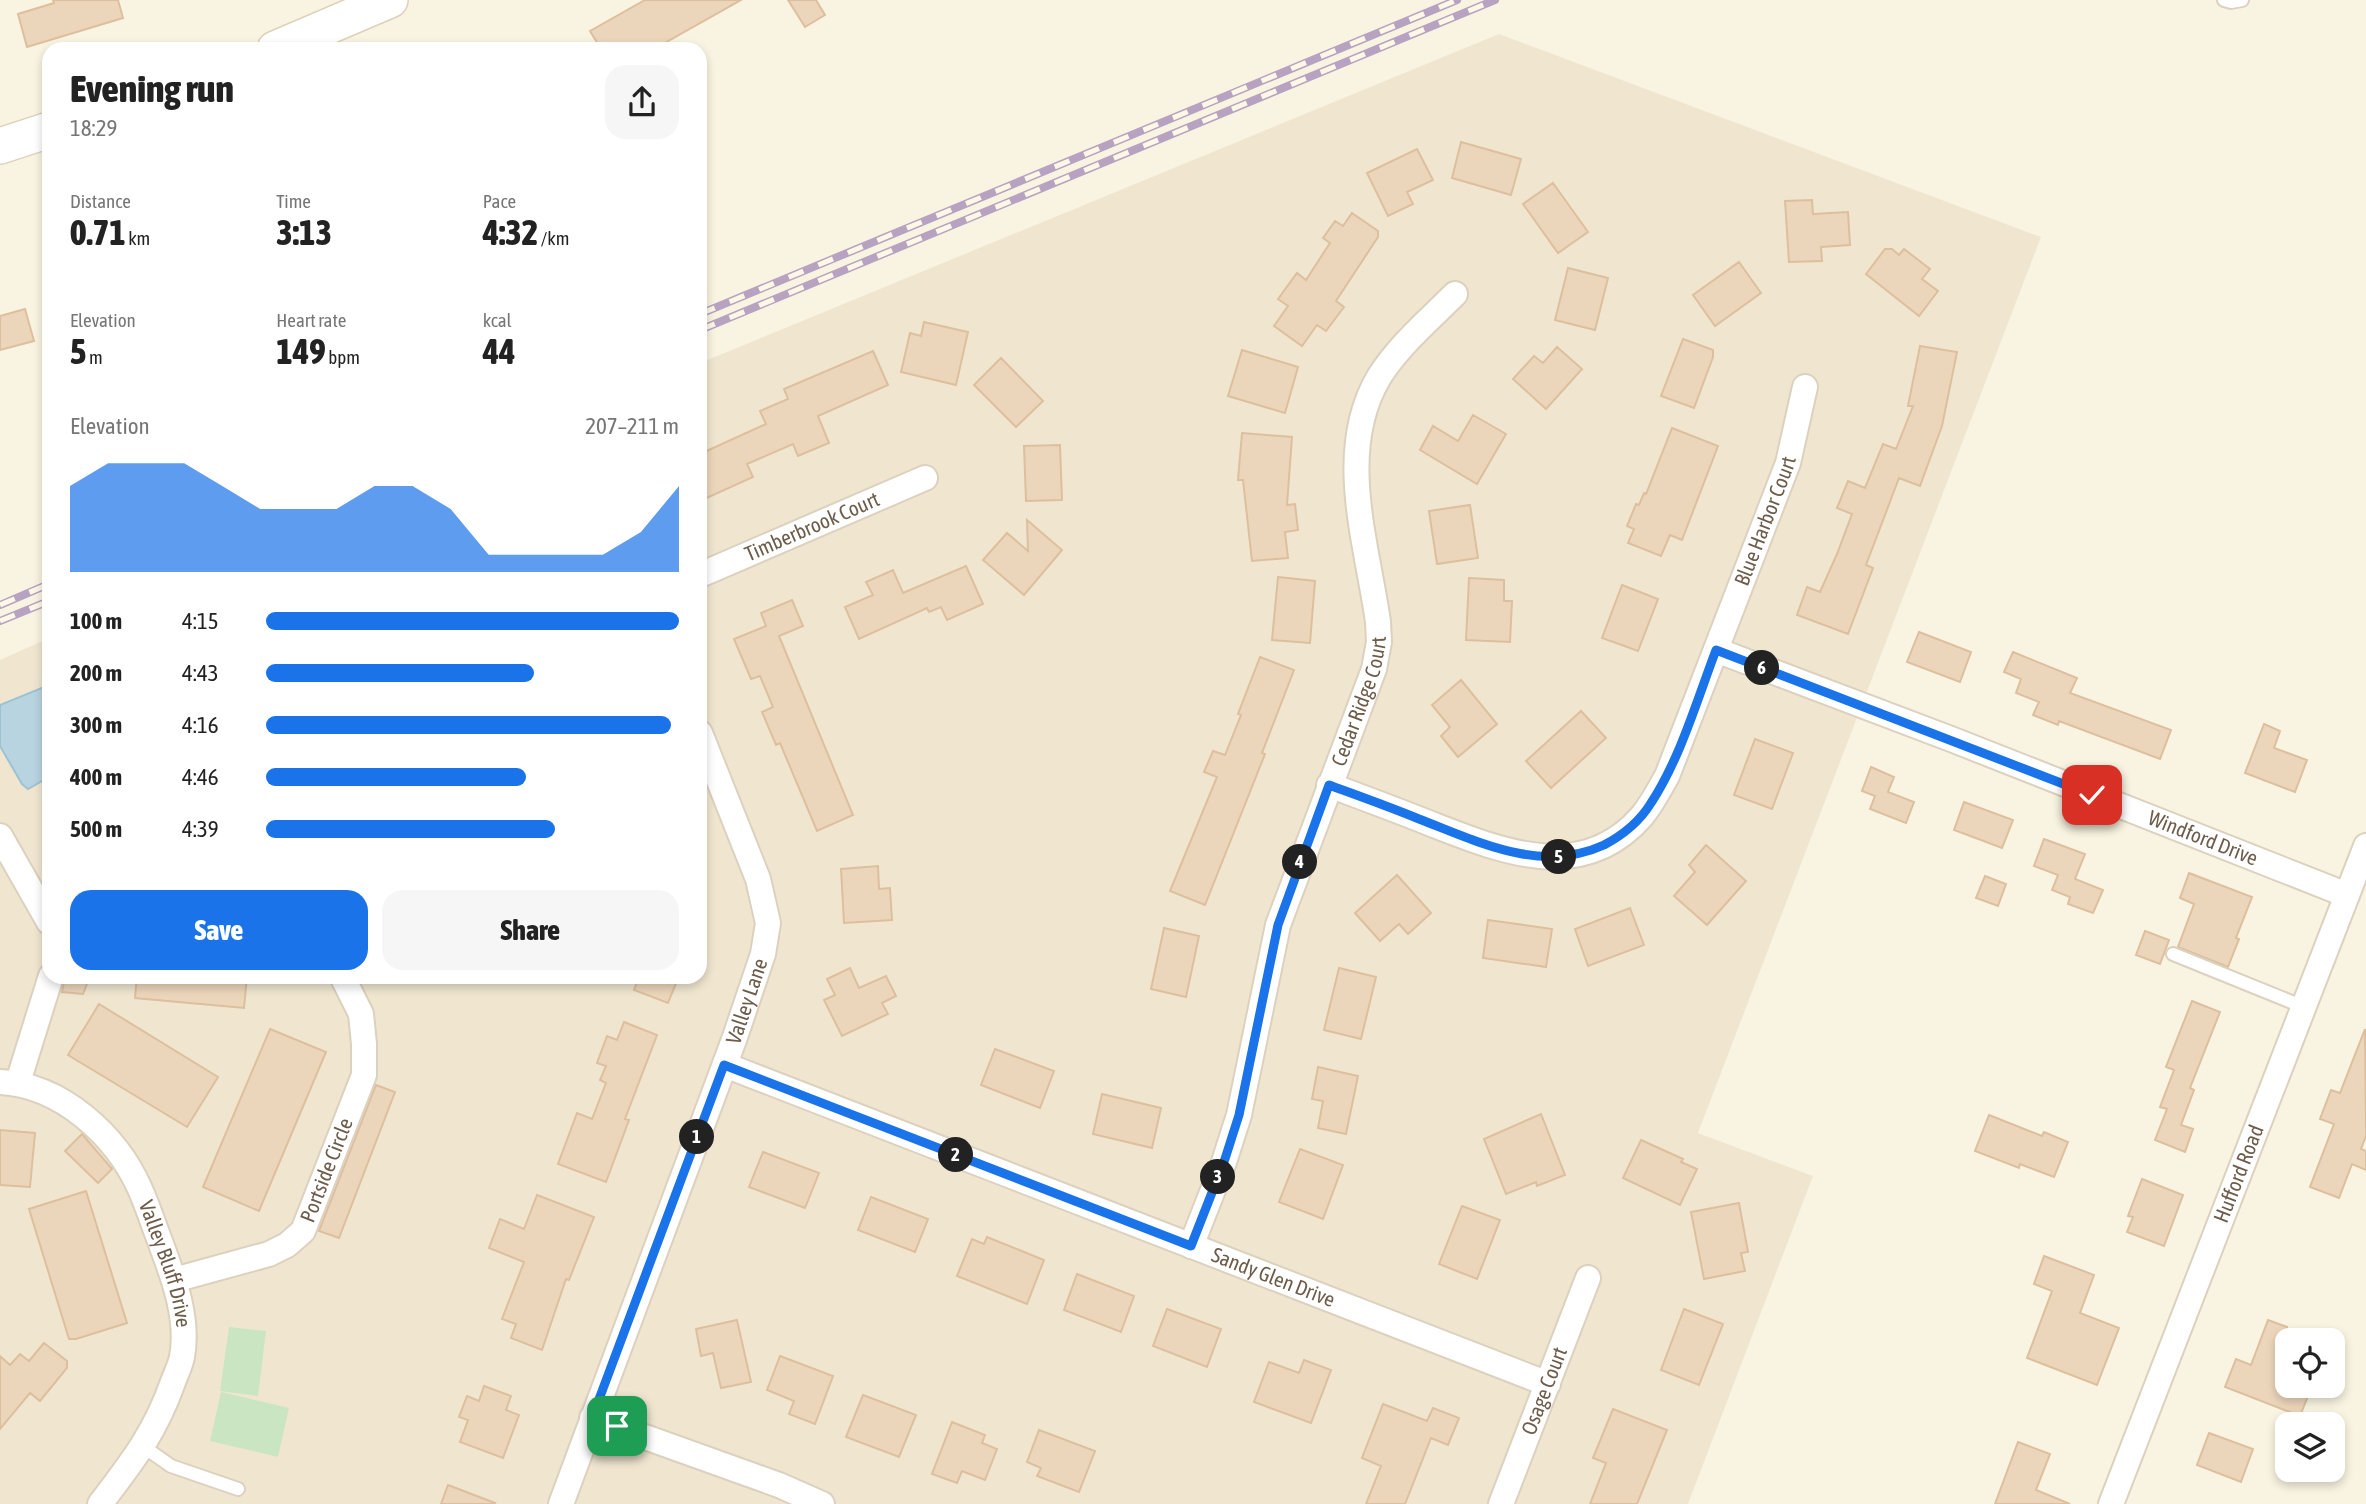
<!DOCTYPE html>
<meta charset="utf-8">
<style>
body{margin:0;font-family:"Asap Condensed",sans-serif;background:#f6f6f6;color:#222;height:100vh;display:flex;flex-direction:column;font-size:26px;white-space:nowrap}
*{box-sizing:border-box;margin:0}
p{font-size:23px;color:#767676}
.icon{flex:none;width:38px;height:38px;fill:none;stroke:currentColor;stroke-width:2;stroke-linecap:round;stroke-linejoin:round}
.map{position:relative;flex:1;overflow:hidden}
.panel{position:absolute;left:42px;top:42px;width:665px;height:942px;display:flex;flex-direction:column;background:#fff;border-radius:21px;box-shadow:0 4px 10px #0003}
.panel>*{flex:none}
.controls{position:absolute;left:2275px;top:1328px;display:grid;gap:14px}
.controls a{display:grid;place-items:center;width:70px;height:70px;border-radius:14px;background:#fff;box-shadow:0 4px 10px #0003;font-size:35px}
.pin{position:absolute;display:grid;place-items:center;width:60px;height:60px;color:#fff;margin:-30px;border-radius:14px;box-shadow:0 4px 10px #0006}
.km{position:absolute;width:35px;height:35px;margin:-18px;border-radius:50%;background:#222;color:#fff;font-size:19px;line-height:35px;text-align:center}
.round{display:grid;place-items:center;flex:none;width:74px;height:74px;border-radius:21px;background:#f6f6f6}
.headline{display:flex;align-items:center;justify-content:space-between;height:119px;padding:0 28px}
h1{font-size:38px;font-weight:800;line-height:52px}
.stats{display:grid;grid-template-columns:repeat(3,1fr);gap:10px;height:119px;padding:7px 28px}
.stats div{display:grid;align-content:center}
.stats b{font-size:35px;font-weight:800}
.stats small{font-size:19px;font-weight:400}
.stats p{font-size:19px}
.chart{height:196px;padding:14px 28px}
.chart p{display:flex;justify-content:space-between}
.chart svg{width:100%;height:126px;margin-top:7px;fill:#1a73e8;opacity:.7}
.button{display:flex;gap:14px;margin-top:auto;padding:14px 28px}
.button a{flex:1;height:80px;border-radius:21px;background:#1a73e8;color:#fff;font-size:28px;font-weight:800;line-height:80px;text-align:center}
.button a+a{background:#f6f6f6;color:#222}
ul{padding:0 28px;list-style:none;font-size:23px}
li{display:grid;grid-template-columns:112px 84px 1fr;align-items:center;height:52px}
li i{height:18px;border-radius:9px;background:#1a73e8}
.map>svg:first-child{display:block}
.residential{fill:#f0e6d0}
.green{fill:#cae5c1}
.water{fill:#b8d4e1;stroke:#9fc2d1;stroke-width:2}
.building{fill:#ecd6bb;stroke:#ddbf9d;stroke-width:2}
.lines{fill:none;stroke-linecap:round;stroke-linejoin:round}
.lane-casing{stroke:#dcd1be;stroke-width:16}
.street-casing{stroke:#dcd1be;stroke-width:28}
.secondary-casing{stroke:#ded0b9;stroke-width:38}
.lane{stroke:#fff;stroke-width:12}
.street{stroke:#fff;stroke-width:24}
.secondary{stroke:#fff;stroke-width:35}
.rail-casing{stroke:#b7a2c1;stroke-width:8}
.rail{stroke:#fdf8e6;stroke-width:5;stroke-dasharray:16;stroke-linecap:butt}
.route-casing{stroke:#fff;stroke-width:14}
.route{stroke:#1a73e8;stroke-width:9}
.labels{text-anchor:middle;stroke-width:5;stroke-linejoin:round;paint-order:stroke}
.street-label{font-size:21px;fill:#6e5c4a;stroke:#fdf8e6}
</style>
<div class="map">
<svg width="2366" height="1504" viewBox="0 0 2366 1504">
<rect width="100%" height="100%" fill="#f9f4e1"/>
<!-- residential -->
<path class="residential" d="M 1499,34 L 2041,237 L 1698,1133 L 1813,1176 L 1688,1504 L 0,1504 L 0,660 L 49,638 L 49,976 L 700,976 L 700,363 Z"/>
<!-- green -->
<path class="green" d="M 229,1327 L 266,1331 L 258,1396 L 220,1391 Z
M 221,1392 L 289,1408 L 278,1457 L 210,1441 Z"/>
<!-- water -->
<path class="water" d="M 49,685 L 49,777 L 28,789 L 22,784 L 0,746 L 0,705 Z"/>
<!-- building -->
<path class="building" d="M 53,0 L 118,0 L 123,18 L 27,47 L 18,14 L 54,3 Z
M 645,0 L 741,0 L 654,49 L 601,49 L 590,31 Z
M 788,0 L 816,0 L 825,15 L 805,27 Z
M 1461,142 L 1521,159 L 1511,195 L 1452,178 Z
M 1417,149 L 1433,180 L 1407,192 L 1413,204 L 1388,216 L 1367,173 Z
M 1553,183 L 1588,232 L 1558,253 L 1523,204 Z
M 1812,200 L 1813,214 L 1848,212 L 1850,245 L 1821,247 L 1822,261 L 1789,262 L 1785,201 Z
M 1352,213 L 1378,231 L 1378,237 L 1336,301 L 1344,307 L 1326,331 L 1317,325 L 1302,346 L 1274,326 L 1288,306 L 1278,299 L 1297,273 L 1306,280 L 1330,243 L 1323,238 L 1335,221 L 1343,226 Z
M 1885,249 L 1892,249 L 1899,255 L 1904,249 L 1930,269 L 1922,279 L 1938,291 L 1919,316 L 1866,274 Z
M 1739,262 L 1761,293 L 1715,326 L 1693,295 Z
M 1568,268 L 1608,278 L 1595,330 L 1555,320 Z
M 25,309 L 34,341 L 0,350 L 0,316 Z
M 924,322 L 968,332 L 956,385 L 901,372 L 910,333 L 921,336 Z
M 1683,339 L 1713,350 L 1713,357 L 1694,408 L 1661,396 Z
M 1920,346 L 1957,352 L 1942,426 L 1920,486 L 1899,478 L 1866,565 L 1873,568 L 1848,634 L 1797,615 L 1807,587 L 1820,592 L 1837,554 L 1852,514 L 1837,508 L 1848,481 L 1865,488 L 1883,444 L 1896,449 L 1913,406 L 1908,406 Z
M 1557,347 L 1582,369 L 1546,409 L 1513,379 L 1534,356 L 1543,363 Z
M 1242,350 L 1298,367 L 1285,413 L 1228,396 Z
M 873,351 L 888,385 L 818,416 L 829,443 L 798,456 L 793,444 L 747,464 L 753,477 L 700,501 L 700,454 L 766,424 L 760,411 L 788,399 L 784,389 Z
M 1001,358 L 1043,401 L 1016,427 L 974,385 Z
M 1473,415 L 1506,434 L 1477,484 L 1420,450 L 1433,426 L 1458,441 Z
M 1672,428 L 1718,446 L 1682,540 L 1670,535 L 1661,556 L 1628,543 L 1634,529 L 1627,526 L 1636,504 L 1639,505 L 1644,493 L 1646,494 Z
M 1242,433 L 1292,437 L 1287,505 L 1295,504 L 1298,530 L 1285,532 L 1288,558 L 1252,561 L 1243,480 L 1238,480 Z
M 1060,445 L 1062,500 L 1026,501 L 1024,446 Z
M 1470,505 L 1478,558 L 1437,564 L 1429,511 Z
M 1027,520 L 1062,550 L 1024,595 L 983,560 L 1007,533 L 1028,551 Z
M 966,566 L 983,604 L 947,620 L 941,607 L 929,612 L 927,608 L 859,639 L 845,607 L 873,595 L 866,582 L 893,570 L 903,593 Z
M 1278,577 L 1315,581 L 1310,643 L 1272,640 Z
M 1469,578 L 1504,580 L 1504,601 L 1512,601 L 1510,642 L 1466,640 Z
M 1622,585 L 1658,599 L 1638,651 L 1602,638 Z
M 792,600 L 803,626 L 779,636 L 853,815 L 817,831 L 780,743 L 776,745 L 762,712 L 773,707 L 760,676 L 751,679 L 734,639 L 766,626 L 761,613 Z
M 1919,632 L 1971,652 L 1960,682 L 1907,662 Z
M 2013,652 L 2077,678 L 2070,693 L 2171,730 L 2160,759 L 2059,721 L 2058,725 L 2033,715 L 2039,702 L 2016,693 L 2021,679 L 2004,672 Z
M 1260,657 L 1294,670 L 1262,753 L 1265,754 L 1205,905 L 1170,891 L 1217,777 L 1204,772 L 1213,751 L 1225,755 L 1241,715 L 1238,714 Z
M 1461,680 L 1497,724 L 1458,757 L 1441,736 L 1450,727 L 1432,705 Z
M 1581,711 L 1606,738 L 1551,788 L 1526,761 Z
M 2264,724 L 2280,731 L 2274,748 L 2307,760 L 2295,792 L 2245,773 Z
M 1755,739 L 1793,753 L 1772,809 L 1734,795 Z
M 1871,767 L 1894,777 L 1888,792 L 1914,802 L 1906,823 L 1870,809 L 1875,796 L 1862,791 Z
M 1964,802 L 2013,820 L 2002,848 L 1954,830 Z
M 2044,839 L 2085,854 L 2075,879 L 2103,890 L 2093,913 L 2068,904 L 2070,897 L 2052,890 L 2058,875 L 2034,866 Z
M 1706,845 L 1746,881 L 1707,925 L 1674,896 L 1695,872 L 1689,865 Z
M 878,866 L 879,889 L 890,888 L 892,920 L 844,923 L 841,869 Z
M 2189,873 L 2252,897 L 2236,938 L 2239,939 L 2228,967 L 2178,947 L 2194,904 L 2180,898 Z
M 1397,875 L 1431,913 L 1408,934 L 1399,924 L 1380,941 L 1355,913 Z
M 1985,876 L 2006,884 L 1998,906 L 1976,898 Z
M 1630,908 L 1644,945 L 1588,966 L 1575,929 Z
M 1488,920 L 1552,929 L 1546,967 L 1483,958 Z
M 1164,928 L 1199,936 L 1186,997 L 1151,989 Z
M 2145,931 L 2169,940 L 2160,964 L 2136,955 Z
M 850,968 L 859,988 L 886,976 L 896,996 L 882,1003 L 888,1014 L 842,1036 L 824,1000 L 835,995 L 827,979 Z
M 1339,968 L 1376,977 L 1361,1039 L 1324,1030 Z
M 65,976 L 90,976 L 83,994 L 62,992 Z
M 137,976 L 247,976 L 244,1008 L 135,998 Z
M 639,976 L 679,976 L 668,1003 L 634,990 Z
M 2192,1001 L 2220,1012 L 2190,1088 L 2194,1090 L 2181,1125 L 2193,1129 L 2185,1152 L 2155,1140 L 2167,1109 L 2160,1107 L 2174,1070 L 2166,1067 Z
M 99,1004 L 218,1077 L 187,1127 L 68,1055 Z
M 624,1022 L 657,1035 L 625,1119 L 629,1120 L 606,1182 L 558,1164 L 577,1113 L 592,1119 L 606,1083 L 600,1080 L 606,1066 L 597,1063 L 607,1036 L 617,1040 Z
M 270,1029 L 326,1052 L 259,1211 L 203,1187 Z
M 2365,1029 L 2366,1136 L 2361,1149 L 2366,1151 L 2366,1170 L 2352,1164 L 2339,1198 L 2310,1187 L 2334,1124 L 2320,1119 L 2331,1090 L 2340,1093 Z
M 995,1049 L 1054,1071 L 1040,1108 L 981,1085 Z
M 1318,1067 L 1358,1076 L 1346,1134 L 1318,1128 L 1323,1101 L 1312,1099 Z
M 376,1085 L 395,1092 L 339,1238 L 319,1231 Z
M 1102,1094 L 1161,1108 L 1152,1148 L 1093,1134 Z
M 1541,1114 L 1565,1175 L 1537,1186 L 1536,1182 L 1506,1194 L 1484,1139 Z
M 1989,1115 L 2042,1136 L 2044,1132 L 2068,1142 L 2054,1177 L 2020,1164 L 2019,1168 L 1975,1151 Z
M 0,1130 L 35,1133 L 30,1187 L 0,1185 Z
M 82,1134 L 112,1169 L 98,1183 L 65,1151 Z
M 1641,1140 L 1683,1159 L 1681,1162 L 1697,1169 L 1680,1205 L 1623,1178 Z
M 1300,1149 L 1343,1165 L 1323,1219 L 1279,1202 Z
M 763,1152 L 819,1173 L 805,1208 L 749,1187 Z
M 2142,1179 L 2183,1195 L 2164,1246 L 2127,1232 L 2133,1217 L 2128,1216 Z
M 86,1191 L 127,1323 L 76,1339 L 69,1339 L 29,1209 Z
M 537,1195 L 594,1217 L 569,1280 L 566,1279 L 542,1350 L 511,1338 L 516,1324 L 502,1319 L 524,1262 L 489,1248 L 500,1219 L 524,1229 Z
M 871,1197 L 928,1219 L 915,1252 L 858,1230 Z
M 1739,1203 L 1748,1252 L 1741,1253 L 1745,1271 L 1704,1279 L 1691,1212 Z
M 1462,1206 L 1500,1220 L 1477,1279 L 1439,1264 Z
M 987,1237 L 1044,1260 L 1027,1304 L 957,1276 L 972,1239 L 984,1244 Z
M 2044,1256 L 2094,1275 L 2080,1313 L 2119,1328 L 2097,1385 L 2027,1358 L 2052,1291 L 2034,1284 Z
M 1077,1274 L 1134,1296 L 1121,1332 L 1064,1310 Z
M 1167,1309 L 1221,1329 L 1207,1367 L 1153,1346 Z
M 1684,1309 L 1723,1324 L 1699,1385 L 1661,1370 Z
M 737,1320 L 751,1382 L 721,1388 L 713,1353 L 701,1356 L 696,1329 Z
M 2268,1320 L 2287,1327 L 2287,1386 L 2312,1386 L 2300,1416 L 2225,1387 L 2236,1359 L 2251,1365 Z
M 44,1343 L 67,1361 L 67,1368 L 40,1401 L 30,1393 L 0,1429 L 0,1356 L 10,1365 L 20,1354 L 29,1361 Z
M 780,1356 L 833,1376 L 815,1424 L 789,1414 L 794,1401 L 767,1390 Z
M 1304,1360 L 1331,1370 L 1311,1423 L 1254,1402 L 1269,1362 L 1299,1373 Z
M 484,1386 L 511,1396 L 506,1410 L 519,1415 L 503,1458 L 460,1442 L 468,1420 L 459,1417 L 467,1396 L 479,1401 Z
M 863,1395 L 916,1415 L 899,1457 L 846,1437 Z
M 1383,1404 L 1427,1421 L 1433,1408 L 1459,1418 L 1448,1445 L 1431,1438 L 1405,1504 L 1366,1504 L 1381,1466 L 1362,1458 Z
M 1613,1409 L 1667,1430 L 1637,1504 L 1590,1504 L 1606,1463 L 1593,1458 Z
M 952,1422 L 985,1435 L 982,1443 L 997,1449 L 985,1480 L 962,1471 L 957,1483 L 932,1474 Z
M 1039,1430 L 1095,1451 L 1079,1492 L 1037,1476 L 1041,1468 L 1027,1462 Z
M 2209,1433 L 2253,1449 L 2241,1482 L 2197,1465 Z
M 2018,1442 L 2050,1454 L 2036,1490 L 2070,1504 L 1995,1504 Z
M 448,1485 L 495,1503 L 494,1504 L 441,1504 Z"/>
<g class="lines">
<defs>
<path id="lane" d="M 2224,0 L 2231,2 L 2242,0
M 2173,954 L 2304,1007
M 144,1447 L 171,1466 L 238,1489"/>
<g id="street">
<path id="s1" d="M 700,575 L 925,478"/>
<path id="s2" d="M 1716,650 L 1951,739 L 2347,895"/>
<path id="s3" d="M 1329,785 C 1364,798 1399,811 1434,825 C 1503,852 1583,884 1642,816 C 1652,804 1659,790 1667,776 L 1788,463 L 1805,387"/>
<path d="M 0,836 L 49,922"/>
<path id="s4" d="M 725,1065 L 1548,1384"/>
<path id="s5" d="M 0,1082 C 61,1085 116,1135 140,1189 C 148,1207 154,1226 161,1244 C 174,1279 189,1319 182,1357 C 180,1366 176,1374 173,1382 C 155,1433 132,1462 100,1504"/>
<path d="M 18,1082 L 51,976"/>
<path id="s6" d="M 1191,1246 L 1224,1162 L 1239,1115 L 1278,925 L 1374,669 L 1379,642 L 1378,622 C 1367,543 1335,451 1379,377 C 1399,345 1429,320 1455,294"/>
<path id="s7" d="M 174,1280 L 269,1254 L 287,1245 L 303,1231 L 364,1075 L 364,1044 L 361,1014 L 342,976"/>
<path d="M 592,1418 L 779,1485 L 822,1504"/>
<path id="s8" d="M 561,1504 L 735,1037 L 763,954 L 768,923 L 758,879 L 700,733"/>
<path id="s9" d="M 1501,1504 L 1588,1278"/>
<path id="s10" d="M 2111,1504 L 2366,846"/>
</g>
<path id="secondary" d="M 275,49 L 390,0
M 0,146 L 49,130"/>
</defs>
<!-- lane casing -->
<use href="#lane" class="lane-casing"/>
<!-- street casing -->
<use href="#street" class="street-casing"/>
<!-- secondary casing -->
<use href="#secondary" class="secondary-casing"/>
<!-- lane -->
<use href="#lane" class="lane"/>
<!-- street -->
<use href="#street" class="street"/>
<!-- secondary -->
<use href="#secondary" class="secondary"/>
<defs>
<path id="rail" d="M 700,314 L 1457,0
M 700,330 L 1495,0
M 0,605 L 49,584
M 0,621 L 49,601"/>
</defs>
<!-- rail casing -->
<use href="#rail" class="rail-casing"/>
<!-- rail -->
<use href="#rail" class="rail"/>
</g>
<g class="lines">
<defs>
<path id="route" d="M 617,1426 L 592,1418 L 724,1065 L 1191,1246 L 1224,1162 L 1239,1115 L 1278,925 L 1329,785 C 1359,796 1390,807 1419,819 C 1479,842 1541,874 1604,845 C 1623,835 1640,821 1651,803 C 1680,759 1697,700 1716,650 L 2092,795"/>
</defs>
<!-- route casing -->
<use href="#route" class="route-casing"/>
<!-- route -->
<use href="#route" class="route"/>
</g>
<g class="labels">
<!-- street labels -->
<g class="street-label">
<text dy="7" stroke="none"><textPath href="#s3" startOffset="658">Blue Harbor Court</textPath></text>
<text dy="7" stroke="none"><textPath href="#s1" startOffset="122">Timberbrook Court</textPath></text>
<text dy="7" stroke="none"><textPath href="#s6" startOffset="572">Cedar Ridge Court</textPath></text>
<text dy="7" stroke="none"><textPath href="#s2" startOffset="522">Windford Drive</textPath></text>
<text dy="7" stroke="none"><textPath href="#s8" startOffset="536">Valley Lane</textPath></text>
<text dy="7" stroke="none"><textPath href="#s7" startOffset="205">Portside Circle</textPath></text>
<text dy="7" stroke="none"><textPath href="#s10" startOffset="354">Hufford Road</textPath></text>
<text dy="7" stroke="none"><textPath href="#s5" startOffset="264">Valley Bluff Drive</textPath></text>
<text dy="7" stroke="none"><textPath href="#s4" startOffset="588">Sandy Glen Drive</textPath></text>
<text dy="7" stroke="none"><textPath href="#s9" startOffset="121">Osage Court</textPath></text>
</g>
</g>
</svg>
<div class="controls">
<a><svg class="icon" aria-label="locate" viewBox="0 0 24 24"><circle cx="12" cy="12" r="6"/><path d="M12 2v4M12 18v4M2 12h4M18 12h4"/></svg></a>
<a><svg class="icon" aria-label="layers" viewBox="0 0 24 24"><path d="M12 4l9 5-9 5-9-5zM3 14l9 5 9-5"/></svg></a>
</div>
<div class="pin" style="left:617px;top:1426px;background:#1e9e55"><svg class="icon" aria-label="arrive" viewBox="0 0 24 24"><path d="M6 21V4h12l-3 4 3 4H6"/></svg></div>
<div class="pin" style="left:2092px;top:795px;background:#d93025"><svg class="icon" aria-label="check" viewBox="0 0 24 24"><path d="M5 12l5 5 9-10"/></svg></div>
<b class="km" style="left:697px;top:1137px">1</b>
<b class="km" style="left:956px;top:1155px">2</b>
<b class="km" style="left:1218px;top:1177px">3</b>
<b class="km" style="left:1300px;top:862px">4</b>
<b class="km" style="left:1559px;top:857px">5</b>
<b class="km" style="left:1762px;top:668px">6</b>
<section class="panel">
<div class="headline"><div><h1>Evening run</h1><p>18:29</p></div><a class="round"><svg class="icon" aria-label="share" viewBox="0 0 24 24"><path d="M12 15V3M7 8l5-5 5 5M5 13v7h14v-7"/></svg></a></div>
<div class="stats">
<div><p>Distance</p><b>0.71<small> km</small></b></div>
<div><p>Time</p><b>3:13</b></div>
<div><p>Pace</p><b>4:32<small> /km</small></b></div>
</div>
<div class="stats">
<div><p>Elevation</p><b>5<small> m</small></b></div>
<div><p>Heart rate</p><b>149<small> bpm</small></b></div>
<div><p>kcal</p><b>44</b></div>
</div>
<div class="chart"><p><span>Elevation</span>207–211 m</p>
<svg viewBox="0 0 160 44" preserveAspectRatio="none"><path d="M0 44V14L10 6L20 6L30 6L40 14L50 22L60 22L70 22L80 14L90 14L100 22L110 38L120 38L130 38L140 38L150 30L160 14V44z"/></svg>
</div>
<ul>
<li><b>100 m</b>4:15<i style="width:100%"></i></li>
<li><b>200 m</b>4:43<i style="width:65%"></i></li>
<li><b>300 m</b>4:16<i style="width:98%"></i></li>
<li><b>400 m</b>4:46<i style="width:63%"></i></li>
<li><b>500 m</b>4:39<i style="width:70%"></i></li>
</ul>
<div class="button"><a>Save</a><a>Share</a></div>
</section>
</div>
